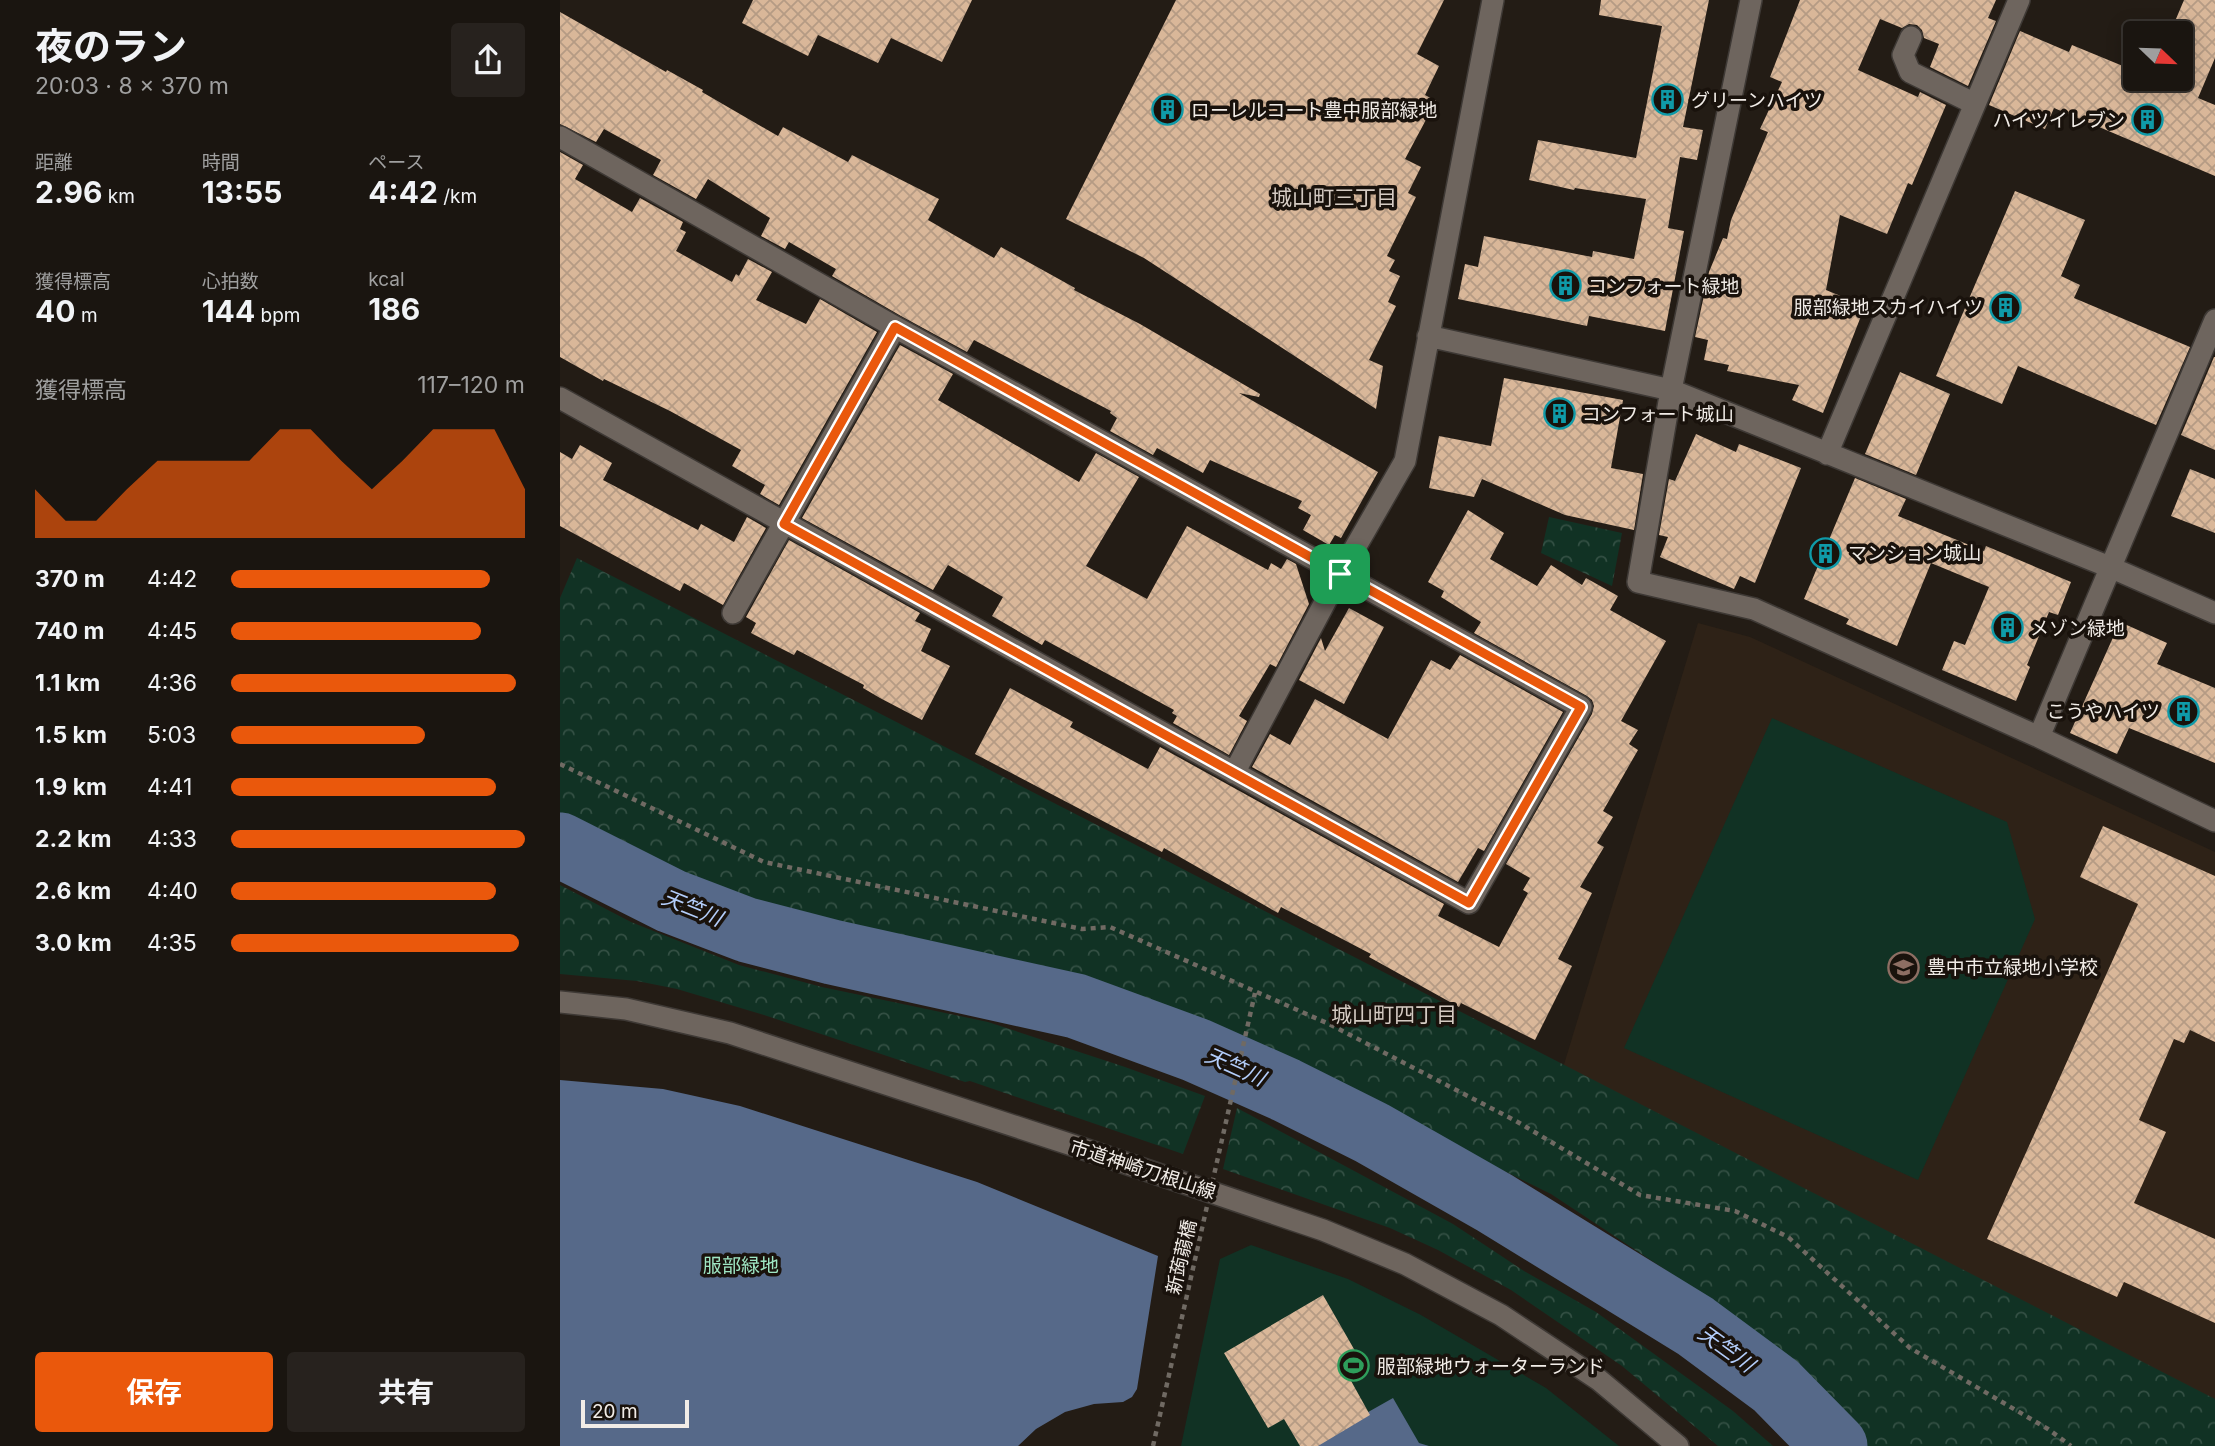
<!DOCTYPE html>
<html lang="ja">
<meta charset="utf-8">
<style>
body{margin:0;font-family:Inter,"Noto Sans JP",sans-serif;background:#27221e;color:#f1f3f6;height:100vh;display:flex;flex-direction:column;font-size:26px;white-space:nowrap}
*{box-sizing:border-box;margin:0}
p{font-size:23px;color:#9f9f9f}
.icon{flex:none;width:38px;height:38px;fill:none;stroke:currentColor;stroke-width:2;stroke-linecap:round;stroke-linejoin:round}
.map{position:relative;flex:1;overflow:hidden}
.sheet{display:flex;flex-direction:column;background:#1a1510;width:560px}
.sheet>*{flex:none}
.needle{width:46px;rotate:113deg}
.tools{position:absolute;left:1563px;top:21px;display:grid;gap:14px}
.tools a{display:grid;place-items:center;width:70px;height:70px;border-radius:7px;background:#1a1510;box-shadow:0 4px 18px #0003,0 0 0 2px #383430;font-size:35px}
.scale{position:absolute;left:21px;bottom:18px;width:108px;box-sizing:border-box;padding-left:7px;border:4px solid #f1ece7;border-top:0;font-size:19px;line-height:24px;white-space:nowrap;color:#f1ece7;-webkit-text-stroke:5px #19120c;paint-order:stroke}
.pin{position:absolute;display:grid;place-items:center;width:60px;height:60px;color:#fff;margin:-30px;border-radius:14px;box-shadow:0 4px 10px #0006}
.round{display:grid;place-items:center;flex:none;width:74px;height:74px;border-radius:7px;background:#27221e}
.head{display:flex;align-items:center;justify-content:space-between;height:119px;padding:0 35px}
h1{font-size:38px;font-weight:700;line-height:52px}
.stats{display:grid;grid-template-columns:repeat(3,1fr);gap:10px;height:119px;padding:7px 35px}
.stats div{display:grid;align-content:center}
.stats b{font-size:30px;font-weight:700}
.stats small{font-size:19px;font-weight:400}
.stats p{font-size:19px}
.chart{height:196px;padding:14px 35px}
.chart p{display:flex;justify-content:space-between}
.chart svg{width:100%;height:126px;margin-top:7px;fill:#ea580c;opacity:.7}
.cta{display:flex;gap:14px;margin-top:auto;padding:14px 35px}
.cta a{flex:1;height:80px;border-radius:7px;background:#ea580c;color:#fff;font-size:28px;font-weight:700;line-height:80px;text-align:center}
.cta a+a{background:#27221e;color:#f1f3f6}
ul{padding:0 35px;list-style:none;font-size:23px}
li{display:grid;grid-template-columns:112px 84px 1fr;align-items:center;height:52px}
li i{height:18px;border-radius:9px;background:#ea580c}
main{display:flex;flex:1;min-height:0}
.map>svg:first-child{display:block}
.built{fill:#2e2217}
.forest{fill:url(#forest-crowns)}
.pitch{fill:#113224}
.water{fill:#566989}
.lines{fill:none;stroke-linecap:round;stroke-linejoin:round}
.river{stroke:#566989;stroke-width:65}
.building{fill:url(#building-cross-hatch)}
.minor-casing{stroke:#3e3935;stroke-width:24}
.path{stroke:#706a63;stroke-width:4.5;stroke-dasharray:5 5;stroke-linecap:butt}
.minor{stroke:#6e655e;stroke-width:21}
.path-bridge{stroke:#706a63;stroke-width:4.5;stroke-dasharray:5 5;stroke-linecap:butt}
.route-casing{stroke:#fff;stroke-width:14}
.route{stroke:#ea580c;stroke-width:9}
.labels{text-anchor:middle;stroke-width:7;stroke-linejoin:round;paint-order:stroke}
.poi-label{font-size:19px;fill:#f1ece7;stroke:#19120c;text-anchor:start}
.street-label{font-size:19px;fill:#f1ece7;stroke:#19120c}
.park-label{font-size:19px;fill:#9fe7c4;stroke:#19120c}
.neighbourhood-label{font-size:21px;fill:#d5cbc3;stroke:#19120c}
.water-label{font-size:21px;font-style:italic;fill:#b3cdfa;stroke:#19120c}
</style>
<main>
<section class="sheet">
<div class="head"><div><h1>夜のラン</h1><p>20:03 · 8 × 370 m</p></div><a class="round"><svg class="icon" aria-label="share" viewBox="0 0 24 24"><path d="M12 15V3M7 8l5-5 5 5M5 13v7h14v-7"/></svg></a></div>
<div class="stats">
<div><p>距離</p><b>2.96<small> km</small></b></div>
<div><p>時間</p><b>13:55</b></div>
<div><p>ペース</p><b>4:42<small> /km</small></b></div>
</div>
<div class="stats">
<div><p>獲得標高</p><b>40<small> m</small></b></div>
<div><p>心拍数</p><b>144<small> bpm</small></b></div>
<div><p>kcal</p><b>186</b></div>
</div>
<div class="chart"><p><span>獲得標高</span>117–120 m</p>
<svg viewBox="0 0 160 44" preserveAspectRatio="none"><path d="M0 44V27L10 38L20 38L30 27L40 17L50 17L60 17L70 17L80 6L90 6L100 17L110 27L120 17L130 6L140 6L150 6L160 27V44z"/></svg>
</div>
<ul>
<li><b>370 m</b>4:42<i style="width:88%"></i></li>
<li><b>740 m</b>4:45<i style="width:85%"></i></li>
<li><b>1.1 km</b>4:36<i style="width:97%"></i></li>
<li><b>1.5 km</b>5:03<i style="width:66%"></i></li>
<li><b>1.9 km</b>4:41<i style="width:90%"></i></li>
<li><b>2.2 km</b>4:33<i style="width:100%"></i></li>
<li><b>2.6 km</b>4:40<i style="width:90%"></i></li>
<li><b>3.0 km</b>4:35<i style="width:98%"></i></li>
</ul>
<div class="cta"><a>保存</a><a>共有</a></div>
</section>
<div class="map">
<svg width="1655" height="1446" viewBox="0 0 1655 1446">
<defs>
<pattern id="forest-crowns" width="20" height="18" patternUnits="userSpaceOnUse" patternTransform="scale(1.75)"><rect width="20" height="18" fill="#113224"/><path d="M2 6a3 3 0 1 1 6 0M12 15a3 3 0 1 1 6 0" fill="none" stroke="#345044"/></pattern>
<pattern id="building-cross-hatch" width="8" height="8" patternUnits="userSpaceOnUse" patternTransform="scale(1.75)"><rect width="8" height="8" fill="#d9b799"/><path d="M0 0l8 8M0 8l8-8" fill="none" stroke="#b59b84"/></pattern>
</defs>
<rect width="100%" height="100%" fill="#231c15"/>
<!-- built -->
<path class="built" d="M 1138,623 L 1190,637 L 1655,852 L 1655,1406 L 999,1081 Z"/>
<!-- forest -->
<path class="forest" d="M 989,517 L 1062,533 L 1052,586 L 981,553 Z
M 17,558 L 1655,1399 L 1655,1446 L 1303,1446 L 1261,1394 L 1151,1300 L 991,1194 L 692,1046 L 527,984 L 334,943 L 195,905 L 36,839 L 0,820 L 0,598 Z
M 0,885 L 71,922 L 179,965 L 262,987 L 428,1022 L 565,1067 L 645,1096 L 623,1154 L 410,1081 L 405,1082 L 204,1015 L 117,989 L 77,981 L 0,974 Z
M 677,1108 L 893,1224 L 964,1271 L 1036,1312 L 1173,1411 L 1213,1446 L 1158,1446 L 1062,1366 L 951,1290 L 878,1250 L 830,1228 L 663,1169 Z"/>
<!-- pitch -->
<path class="pitch" d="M 1212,718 L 1447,822 L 1475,919 L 1358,1180 L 1064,1048 Z
M 691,1245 L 788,1279 L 861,1315 L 986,1388 L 1059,1446 L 621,1446 L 660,1259 Z"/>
<!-- water -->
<path class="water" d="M 0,1080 L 103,1089 L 180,1106 L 417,1182 L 598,1256 L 577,1389 L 572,1397 L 563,1402 L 534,1404 L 505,1412 L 476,1429 L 458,1446 L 0,1446 Z
M 833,1398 L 859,1443 L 869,1446 L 748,1446 Z"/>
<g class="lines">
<!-- river -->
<path class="river" d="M 0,845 L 111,901 L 187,930 L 272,952 L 516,1006 L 636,1050 L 726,1090 L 812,1133 L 935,1203 L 1135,1326 L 1216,1386 L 1275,1446"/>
</g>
<!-- building -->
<path class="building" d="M 193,0 L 412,0 L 382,62 L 331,38 L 318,63 L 258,35 L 248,56 L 182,23 Z
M 616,0 L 884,0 L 857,54 L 879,66 L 865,95 L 876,101 L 845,159 L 861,167 L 848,193 L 856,197 L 827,256 L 835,260 L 829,271 L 840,276 L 828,302 L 836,306 L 809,360 L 823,366 L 816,409 L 584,258 L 506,219 Z
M 1041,0 L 1149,0 L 1123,127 L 1143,130 L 1137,160 L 1120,157 L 1108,228 L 1124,231 L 1105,331 L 1029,316 L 1027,326 L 898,299 L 905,264 L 918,267 L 924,236 L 1032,257 L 1033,251 L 1074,259 L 1086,199 L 1015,188 L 1014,190 L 969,180 L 978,140 L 1076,158 L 1102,26 L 1039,15 Z
M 1240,0 L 1436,0 L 1428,18 L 1436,21 L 1408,86 L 1370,67 L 1379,44 L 1364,38 L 1362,30 L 1357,25 L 1349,24 L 1342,28 L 1320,19 L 1298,70 L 1358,97 L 1360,92 L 1386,105 L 1352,185 L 1348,183 L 1327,234 L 1280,215 L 1266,290 L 1305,306 L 1263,413 L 1232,400 L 1239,385 L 1167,371 L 1169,365 L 1144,360 L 1148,340 L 1135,337 L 1149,272 L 1163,238 L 1167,239 L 1171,220 L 1208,132 L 1200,129 L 1222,82 L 1210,77 Z
M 1624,0 L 1655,0 L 1655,58 L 1638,98 L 1655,105 L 1655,176 L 1494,108 L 1485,129 L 1429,105 L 1460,31 L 1509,52 L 1512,45 L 1575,71 L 1575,79 L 1593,79 L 1614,87 L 1617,79 L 1620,79 L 1620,69 L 1633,35 L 1613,26 Z
M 0,12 L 106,72 L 107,70 L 143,90 L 142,92 L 218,136 L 223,127 L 288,162 L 292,155 L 379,199 L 368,220 L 434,258 L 441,247 L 515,288 L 514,290 L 580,324 L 700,394 L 699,397 L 679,393 L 818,472 L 781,538 L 775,535 L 769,545 L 743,530 L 751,515 L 738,508 L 742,501 L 650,460 L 643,473 L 597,448 L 593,455 L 550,431 L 557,418 L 550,413 L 551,411 L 414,340 L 407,352 L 341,316 L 272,276 L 276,269 L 229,242 L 225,249 L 201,236 L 210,218 L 148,179 L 136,199 L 93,175 L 101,160 L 44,129 L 36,142 L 0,124 Z
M 0,152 L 23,165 L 15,179 L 72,212 L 80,198 L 123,222 L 120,229 L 126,232 L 116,251 L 172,282 L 176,274 L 179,276 L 188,259 L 212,272 L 196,300 L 246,324 L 260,299 L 317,332 L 219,505 L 200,494 L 205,485 L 172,466 L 181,450 L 110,411 L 44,379 L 43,381 L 0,357 Z
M 1455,191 L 1525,220 L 1501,276 L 1520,285 L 1514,298 L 1630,347 L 1596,425 L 1458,366 L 1442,404 L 1376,376 Z
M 340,345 L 393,374 L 378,400 L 519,482 L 536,453 L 579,477 L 526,566 L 587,599 L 627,526 L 708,570 L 711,563 L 721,569 L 727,559 L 736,564 L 749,604 L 716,667 L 710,664 L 679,716 L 687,721 L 669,755 L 613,723 L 617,716 L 612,713 L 614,710 L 485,640 L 482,645 L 432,616 L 443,597 L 388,565 L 373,590 L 242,518 Z
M 1654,357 L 1655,357 L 1655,450 L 1621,435 Z
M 1340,372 L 1390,394 L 1356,475 L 1305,454 Z
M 944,378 L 1063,400 L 1051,468 L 1083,474 L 1074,530 L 1005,515 L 922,479 L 914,497 L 869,488 L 879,436 L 931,446 Z
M 1136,434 L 1176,452 L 1179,444 L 1241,468 L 1195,583 L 1180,576 L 1174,589 L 1100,557 L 1108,537 L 1099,535 L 1109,479 L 1115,481 Z
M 20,445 L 52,463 L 43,480 L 138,530 L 141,524 L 174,542 L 187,517 L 206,528 L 163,605 L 124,583 L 120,591 L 0,526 L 0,452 L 12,459 Z
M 1630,469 L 1655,479 L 1655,533 L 1611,516 Z
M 1295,478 L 1346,499 L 1338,516 L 1424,551 L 1426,546 L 1511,582 L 1498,615 L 1489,612 L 1467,665 L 1470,667 L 1456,701 L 1382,670 L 1394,641 L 1405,645 L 1429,587 L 1371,563 L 1337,646 L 1286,624 L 1289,619 L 1244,599 Z
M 908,510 L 944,533 L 930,559 L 977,586 L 991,565 L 1022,585 L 1026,578 L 1058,596 L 1050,610 L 1106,641 L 1061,721 L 1078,730 L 1069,744 L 1078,750 L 1043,811 L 1053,817 L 1037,843 L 1044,847 L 1020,887 L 1032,893 L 998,959 L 1012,966 L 975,1040 L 901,1003 L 899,1007 L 809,957 L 811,954 L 721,907 L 718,913 L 604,848 L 602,852 L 415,754 L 450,688 L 513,722 L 510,727 L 588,769 L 600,747 L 884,904 L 878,916 L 939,947 L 968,893 L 963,890 L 970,878 L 946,864 L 1032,714 L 1034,706 L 1032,700 L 1027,696 L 914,633 L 921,622 L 881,597 L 884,591 L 868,582 Z
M 229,540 L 360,613 L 355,621 L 371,629 L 361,651 L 390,666 L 362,720 L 320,698 L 303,688 L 304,685 L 237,650 L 234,655 L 191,633 L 196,623 L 186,617 Z
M 789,608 L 824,627 L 784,704 L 739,680 L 761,638 L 765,651 Z
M 1560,622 L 1607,643 L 1597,664 L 1655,688 L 1655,763 L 1569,728 L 1557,754 L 1510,733 Z
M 900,655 L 1003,712 L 924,851 L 918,848 L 898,882 L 692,767 L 710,734 L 730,745 L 755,699 L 828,739 L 871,660 L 890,670 Z
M 1543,826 L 1655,876 L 1655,1042 L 1630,1030 L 1624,1043 L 1614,1039 L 1579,1120 L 1606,1132 L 1574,1203 L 1655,1239 L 1655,1323 L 1564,1282 L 1557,1297 L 1427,1239 L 1578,904 L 1520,877 Z
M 763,1295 L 806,1370 L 790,1379 L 810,1415 L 758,1446 L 740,1446 L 724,1419 L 708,1428 L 664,1353 Z"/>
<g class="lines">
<defs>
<path id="minor" d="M 1191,0 L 1111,390 L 1078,582 L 1194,609 L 1479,737 L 1655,821
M 1351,37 L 1343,55 L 1350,72 L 1415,104
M 0,137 L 335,327 L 1021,707 L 909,903 L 0,398
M 868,336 L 1111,390 L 1552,568 L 1655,613
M 1267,454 L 1459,0
M 173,613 L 335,327
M 1479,737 L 1655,320
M 674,773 L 780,574 L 845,461 L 933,0
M 0,1002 L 66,1009 L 170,1033 L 512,1145 L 763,1230 L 845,1264 L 941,1315 L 1039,1380 L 1118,1446"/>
</defs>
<!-- minor casing -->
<use href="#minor" class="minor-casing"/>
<!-- path -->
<path class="path" d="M 0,764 L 204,862 L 522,929 L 550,927 L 769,1024 L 956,1121 L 1080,1195 L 1175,1211 L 1228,1237 L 1350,1348 L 1488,1429 L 1511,1446"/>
<!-- minor -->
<use href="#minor" class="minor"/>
<!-- path-bridge -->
<path class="path-bridge" d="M 593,1446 L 695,993"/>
</g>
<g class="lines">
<defs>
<path id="route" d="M 335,327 L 1021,707 L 909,903 L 224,524 Z"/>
</defs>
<!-- route casing -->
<use href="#route" class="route-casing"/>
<!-- route -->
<use href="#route" class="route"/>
</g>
<!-- icons -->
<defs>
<symbol id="building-ring" viewBox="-11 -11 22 22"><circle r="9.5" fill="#19120c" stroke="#0f9aa8" stroke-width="1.5"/><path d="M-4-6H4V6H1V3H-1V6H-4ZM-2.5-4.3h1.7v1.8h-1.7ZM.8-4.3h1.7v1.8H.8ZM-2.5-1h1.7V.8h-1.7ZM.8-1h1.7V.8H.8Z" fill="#0f9aa8"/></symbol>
<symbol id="school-ring" viewBox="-11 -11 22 22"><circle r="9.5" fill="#19120c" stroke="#8d6e63" stroke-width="1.5"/><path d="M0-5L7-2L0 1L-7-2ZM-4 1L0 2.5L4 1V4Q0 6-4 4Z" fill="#8d6e63"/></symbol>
<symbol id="stadium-ring" viewBox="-11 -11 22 22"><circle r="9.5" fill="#19120c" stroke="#2e9e5b" stroke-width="1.5"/><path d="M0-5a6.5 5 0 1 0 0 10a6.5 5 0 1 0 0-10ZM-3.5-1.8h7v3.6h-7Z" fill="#2e9e5b"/></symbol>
</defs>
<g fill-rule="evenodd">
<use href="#building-ring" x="1090" y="82" width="35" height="35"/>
<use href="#building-ring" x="590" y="92" width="35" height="35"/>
<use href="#building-ring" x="1570" y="102" width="35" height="35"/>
<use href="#building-ring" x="988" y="268" width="35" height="35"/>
<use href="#building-ring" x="1428" y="290" width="35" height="35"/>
<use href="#building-ring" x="982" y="396" width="35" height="35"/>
<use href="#building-ring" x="1248" y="536" width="35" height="35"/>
<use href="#building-ring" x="1430" y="610" width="35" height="35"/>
<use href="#building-ring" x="1606" y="694" width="35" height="35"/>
<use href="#school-ring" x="1326" y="950" width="35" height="35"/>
<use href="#stadium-ring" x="776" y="1348" width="35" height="35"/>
</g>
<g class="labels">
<!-- poi labels -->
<g class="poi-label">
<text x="1131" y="107">グリーンハイツ</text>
<text x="631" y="117">ローレルコート豊中服部緑地</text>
<text x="1565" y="127" text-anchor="end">ハイツイレブン</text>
<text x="1028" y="293">コンフォート緑地</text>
<text x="1423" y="314" text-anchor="end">服部緑地スカイハイツ</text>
<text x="1022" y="421">コンフォート城山</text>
<text x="1288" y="560">マンション城山</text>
<text x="1470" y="635">メゾン緑地</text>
<text x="1600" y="718" text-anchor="end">こうやハイツ</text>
<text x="1367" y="974">豊中市立緑地小学校</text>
<text x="817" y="1373">服部緑地ウォーターランド</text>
</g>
<!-- street labels -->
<g class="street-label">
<text transform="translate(583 1169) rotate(18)" y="7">市道神崎刀根山線</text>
<text transform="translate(621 1257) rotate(-77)" y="7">新蒟蒻橋</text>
</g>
<!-- park labels -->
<g class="park-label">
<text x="181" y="1272">服部緑地</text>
</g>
<!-- neighbourhood labels -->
<g class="neighbourhood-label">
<text x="774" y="205">城山町三丁目</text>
<text x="834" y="1022">城山町四丁目</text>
</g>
<!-- water labels -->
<g class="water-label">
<text transform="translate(132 908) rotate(22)" y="7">天竺川</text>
<text transform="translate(675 1067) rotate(24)" y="7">天竺川</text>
<text transform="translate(1166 1349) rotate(36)" y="7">天竺川</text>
</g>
</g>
</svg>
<div class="tools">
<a><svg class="needle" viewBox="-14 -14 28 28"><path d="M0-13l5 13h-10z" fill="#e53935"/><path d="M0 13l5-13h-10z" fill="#9f9f9f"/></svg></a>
</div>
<div class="scale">20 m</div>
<div class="pin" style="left:780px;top:574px;background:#1e9e55"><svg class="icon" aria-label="arrive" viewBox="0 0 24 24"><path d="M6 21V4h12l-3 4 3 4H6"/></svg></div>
</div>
</main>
